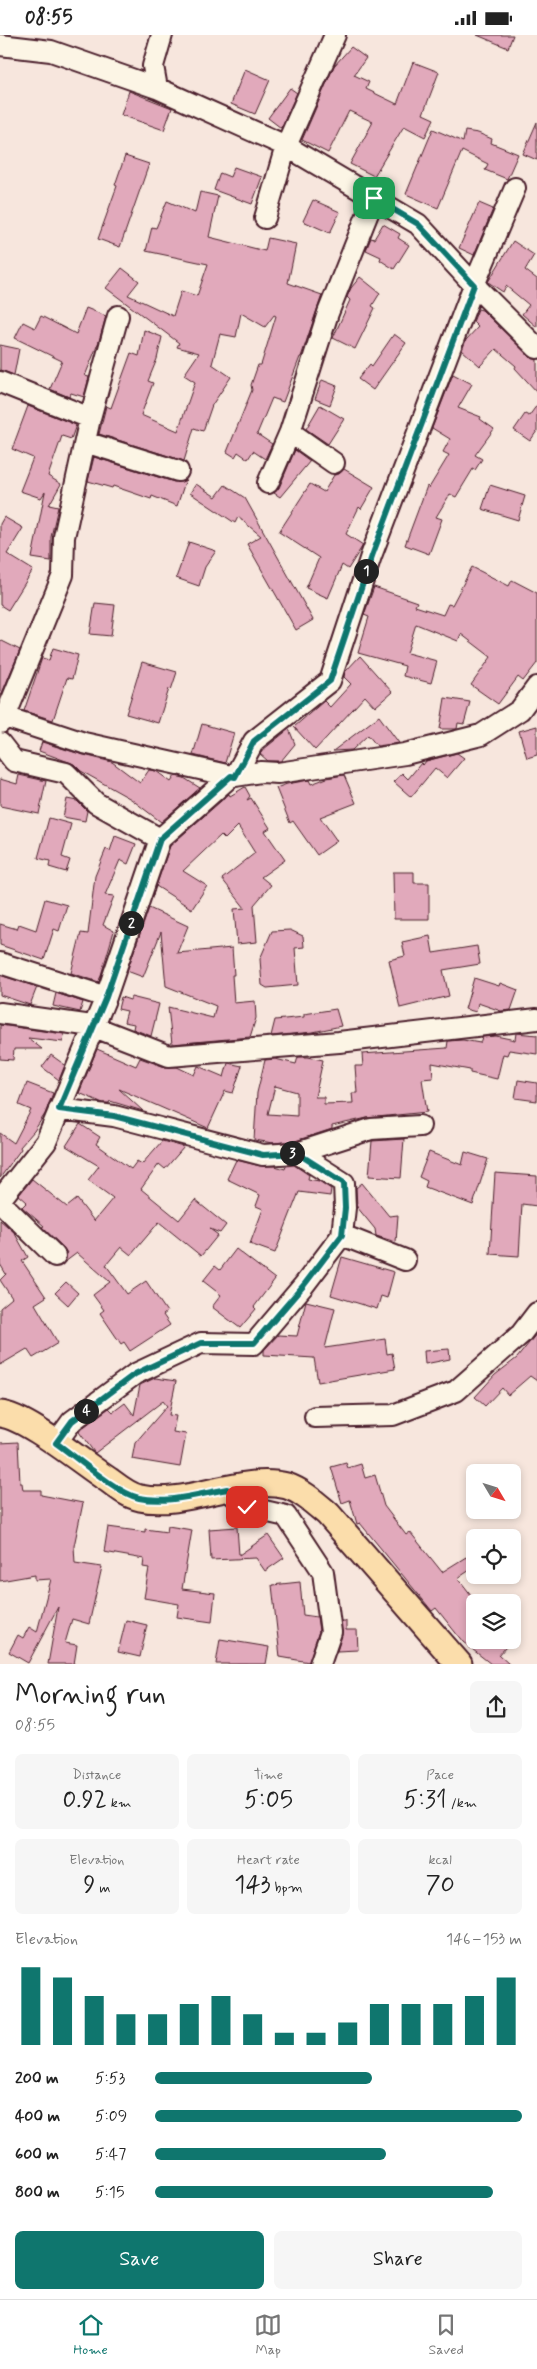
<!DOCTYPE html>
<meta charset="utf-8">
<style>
body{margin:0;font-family:Mynerve,sans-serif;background:#f6f6f6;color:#222;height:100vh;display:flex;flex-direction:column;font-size:19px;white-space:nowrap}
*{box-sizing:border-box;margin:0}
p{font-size:16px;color:#767676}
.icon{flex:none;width:28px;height:28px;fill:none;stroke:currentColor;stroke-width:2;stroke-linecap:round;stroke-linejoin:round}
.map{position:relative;height:1629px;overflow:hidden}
.panel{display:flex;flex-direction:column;background:#fff;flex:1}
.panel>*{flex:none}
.needle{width:32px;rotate:128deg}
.controls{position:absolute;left:466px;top:1429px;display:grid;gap:10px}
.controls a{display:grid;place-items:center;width:55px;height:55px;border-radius:8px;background:#fff;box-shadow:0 2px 8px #0003;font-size:25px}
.pin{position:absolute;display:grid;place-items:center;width:42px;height:42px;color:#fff;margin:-21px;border-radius:10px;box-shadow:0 2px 8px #0006}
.km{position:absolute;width:25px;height:25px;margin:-12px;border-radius:50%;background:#222;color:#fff;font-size:14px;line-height:25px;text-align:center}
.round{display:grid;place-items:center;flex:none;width:52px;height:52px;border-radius:8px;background:#f6f6f6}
.headline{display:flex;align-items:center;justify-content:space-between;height:85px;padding:0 15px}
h1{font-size:28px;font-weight:600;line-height:38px}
.metrics{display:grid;grid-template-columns:repeat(3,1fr);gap:8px;height:85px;padding:5px 15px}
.metrics div{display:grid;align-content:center;border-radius:8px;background:#f6f6f6;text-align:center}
.metrics b{font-size:25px;font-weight:600}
.metrics small{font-size:14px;font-weight:400}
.metrics p{font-size:14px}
.chart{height:140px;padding:10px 15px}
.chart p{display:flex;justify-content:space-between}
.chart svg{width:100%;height:90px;margin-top:5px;stroke:#0f766e;stroke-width:6}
.button{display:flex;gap:10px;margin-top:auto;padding:10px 15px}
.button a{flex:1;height:58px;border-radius:8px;background:#0f766e;color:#fff;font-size:20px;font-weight:600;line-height:58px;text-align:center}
.button a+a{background:#f6f6f6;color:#222}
ul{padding:0 15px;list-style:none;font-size:16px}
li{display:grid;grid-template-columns:80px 60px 1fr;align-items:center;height:38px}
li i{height:12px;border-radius:6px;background:#0f766e}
.status{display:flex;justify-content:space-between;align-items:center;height:35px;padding:0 25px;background:#fff;direction:ltr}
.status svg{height:14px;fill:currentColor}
.tab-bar{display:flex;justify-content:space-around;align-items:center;height:70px;border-top:1px solid #e0e0e0;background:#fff;font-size:14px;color:#767676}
.tab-bar a{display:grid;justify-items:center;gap:2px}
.tab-bar .on{color:#0f766e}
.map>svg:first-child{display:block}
.building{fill:#e1a9bb;stroke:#4a1f2b;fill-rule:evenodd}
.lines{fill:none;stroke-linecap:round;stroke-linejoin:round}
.minor-casing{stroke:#4a1f2b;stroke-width:24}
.major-casing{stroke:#4a1f2b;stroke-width:29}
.minor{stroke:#fcf5e5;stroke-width:20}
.major{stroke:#fbddab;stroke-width:25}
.route-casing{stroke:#fff;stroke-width:10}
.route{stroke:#0f766e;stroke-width:6}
</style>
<div class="status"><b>08:55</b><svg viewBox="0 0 49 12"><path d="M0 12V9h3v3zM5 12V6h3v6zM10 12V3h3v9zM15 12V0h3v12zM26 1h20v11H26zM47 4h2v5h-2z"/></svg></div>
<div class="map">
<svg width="537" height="1629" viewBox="0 0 537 1629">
<rect width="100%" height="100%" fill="#f7e6dd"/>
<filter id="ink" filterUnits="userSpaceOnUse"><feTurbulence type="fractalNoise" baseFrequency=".02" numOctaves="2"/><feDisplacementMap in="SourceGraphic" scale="10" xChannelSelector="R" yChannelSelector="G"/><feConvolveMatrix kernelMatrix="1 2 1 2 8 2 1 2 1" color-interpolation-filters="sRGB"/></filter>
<g filter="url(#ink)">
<!-- building -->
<path class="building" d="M 477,0 L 513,0 L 508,13 Z
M 351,12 L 366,23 L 354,40 L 369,47 L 366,54 L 397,69 L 413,27 L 439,37 L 423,79 L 434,84 L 425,102 L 404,91 L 374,141 L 350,129 L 373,87 L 349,76 L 328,118 L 302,105 L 334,31 Z
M 245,34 L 270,45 L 255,79 L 231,69 Z
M 290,53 L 297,58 L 281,93 L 268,83 Z
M 129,56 L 172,73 L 164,95 L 121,80 Z
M 537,87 L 537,125 L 523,119 Z
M 433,94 L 463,107 L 465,96 L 478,98 L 492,104 L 491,108 L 518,119 L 507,144 L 485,135 L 488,129 L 462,116 L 438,173 L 406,159 Z
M 125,121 L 149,129 L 120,212 L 98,204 L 117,151 L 115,150 Z
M 234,132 L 262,142 L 252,169 L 214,155 L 220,138 L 230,142 Z
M 200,157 L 218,161 L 209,202 L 265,216 L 268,203 L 296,209 L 288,248 L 322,260 L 301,322 L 300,322 L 283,367 L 272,363 L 257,399 L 272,409 L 265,424 L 253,416 L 248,424 L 238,417 L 235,422 L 227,417 L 252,355 L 251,350 L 258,330 L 261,330 L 276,281 L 274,280 L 265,292 L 241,278 L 236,302 L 220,299 L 212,329 L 231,342 L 212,370 L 203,396 L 194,393 L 184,426 L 99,399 L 106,371 L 111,373 L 131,318 L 139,321 L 144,295 L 162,302 L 157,324 L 148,346 L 153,348 L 141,380 L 178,396 L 195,347 L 184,340 L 199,318 L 177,312 L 179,308 L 106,253 L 122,233 L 139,246 L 128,260 L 173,281 L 181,256 L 197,261 L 208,229 L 146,216 L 152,192 L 156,193 L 167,166 L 195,178 Z
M 313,165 L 340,177 L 330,198 L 303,186 Z
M 479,168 L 493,174 L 474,220 L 459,213 Z
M 383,189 L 400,199 L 398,203 L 409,210 L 394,234 L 380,225 L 381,222 L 366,215 L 371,203 L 374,204 Z
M 513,206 L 534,220 L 525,235 L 537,244 L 537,292 L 522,279 L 529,270 L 506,251 L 503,257 L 488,247 Z
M 360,242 L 380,258 L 372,271 L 375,273 L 355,314 L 333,303 L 350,265 L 347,262 L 351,253 Z
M 86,273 L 106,281 L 99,306 L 85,341 L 89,342 L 84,362 L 71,358 L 69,362 L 50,354 L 62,326 L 15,303 L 23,287 L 35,293 L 41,281 L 76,299 Z
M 478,274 L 482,275 L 529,321 L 537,325 L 537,357 L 515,333 L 516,331 L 496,314 L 480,331 L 462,315 L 466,305 L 478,292 L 473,287 Z
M 394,299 L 406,308 L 373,355 L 358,344 L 370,329 L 372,331 Z
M 0,310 L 19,314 L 14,340 L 0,335 Z
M 453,339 L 472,349 L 458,373 L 481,382 L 480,384 L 494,394 L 475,420 L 482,424 L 475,435 L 473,434 L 456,462 L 450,459 L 436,482 L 442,484 L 429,519 L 405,510 L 427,451 L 429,453 L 449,420 L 443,417 L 450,404 L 432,393 Z
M 322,345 L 337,351 L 330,370 L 315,364 Z
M 320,370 L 344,384 L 328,409 L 306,394 Z
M 537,370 L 537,396 L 530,406 L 514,395 L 525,379 L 529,381 Z
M 28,371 L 76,390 L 71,404 L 62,401 L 48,441 L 61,449 L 49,470 L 58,472 L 51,502 L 51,526 L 32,523 L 45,457 L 41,463 L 20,456 L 33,423 L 12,414 Z
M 295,415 L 310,426 L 280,462 L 274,458 L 279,453 Z
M 94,422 L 174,447 L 186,444 L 177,471 L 152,461 L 151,464 L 113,451 L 112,453 L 88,446 Z
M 344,434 L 374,452 L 361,474 L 359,472 L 346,499 L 363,510 L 360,515 L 348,534 L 342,530 L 328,563 L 306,553 L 319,523 L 279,497 L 310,449 L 324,457 L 334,440 L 339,439 Z
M 196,449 L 216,462 L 225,450 L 245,463 L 313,585 L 296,595 L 247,509 L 261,501 L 238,482 L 235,488 L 190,458 Z
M 490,450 L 525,461 L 518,485 L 482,474 Z
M 4,482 L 23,493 L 7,519 L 33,535 L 8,575 L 0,570 L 0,489 Z
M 189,507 L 216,516 L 205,532 L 199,551 L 176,543 Z
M 472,532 L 509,551 L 512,545 L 537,558 L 537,628 L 523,646 L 518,642 L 498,669 L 471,650 L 491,622 L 461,599 L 458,606 L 416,589 L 407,618 L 437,626 L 431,648 L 403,641 L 405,631 L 358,618 L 369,582 L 364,580 L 374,552 L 417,567 L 415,571 L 443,580 L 448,569 L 452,570 Z
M 95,568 L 115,570 L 111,601 L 90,599 Z
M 0,605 L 20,615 L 0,663 Z
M 53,613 L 78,620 L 72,644 L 67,643 L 53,685 L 24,676 L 42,623 L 49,625 Z
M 360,621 L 392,657 L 375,672 L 365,661 L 315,715 L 294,692 L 324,666 L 330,672 L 351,649 L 344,642 L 345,637 Z
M 142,627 L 177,637 L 171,655 L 169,654 L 158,688 L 126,679 Z
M 445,663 L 470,667 L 464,689 L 458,688 L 457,694 L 440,694 Z
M 379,681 L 399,708 L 377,711 L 368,700 L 352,715 L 333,716 Z
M 202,689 L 234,698 L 225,728 L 193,720 Z
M 537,691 L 537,720 L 527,723 L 519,696 Z
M 289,694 L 295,709 L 281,726 L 268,726 L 260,719 L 264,714 Z
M 42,707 L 80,719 L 112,727 L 140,748 L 149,735 L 156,736 L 171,747 L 175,741 L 184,743 L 200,753 L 161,787 L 131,764 L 81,736 L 74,729 L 39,716 Z
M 457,718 L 464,723 L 447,743 L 435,733 L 411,762 L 394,747 L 402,738 L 408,744 L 421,728 L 423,730 L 426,726 Z
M 19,740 L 46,746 L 39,779 L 0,771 L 0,744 L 17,749 Z
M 344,740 L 356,768 L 320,782 L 337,806 L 317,820 L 293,786 L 290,788 L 276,753 L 287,749 L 309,745 L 311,749 L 327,743 Z
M 245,752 L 250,761 L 247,765 L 251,763 L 270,793 L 265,796 L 285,825 L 261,842 L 271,850 L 254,870 L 257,907 L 237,909 L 234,874 L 245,873 L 222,844 L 255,818 L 238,791 L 225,804 L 221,800 L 183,836 L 207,851 L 192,874 L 156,851 L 170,811 L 229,759 L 230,761 Z
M 67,764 L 77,766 L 87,776 L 85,786 L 63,782 Z
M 49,783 L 71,789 L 62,822 L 70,825 L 66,837 L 49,832 L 50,826 L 38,823 Z
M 115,801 L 136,809 L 128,829 L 120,825 L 105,860 L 114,861 L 103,890 L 114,896 L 99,947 L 71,938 L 81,898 L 88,899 L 95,841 L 106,814 L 110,816 Z
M 393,837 L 414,837 L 414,848 L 429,848 L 429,884 L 394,884 Z
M 45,864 L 67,870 L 59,896 L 54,894 L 44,925 L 0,910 L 0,889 L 17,894 L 19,889 L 36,895 Z
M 149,873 L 188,891 L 177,918 L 232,913 L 234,940 L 232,940 L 234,968 L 255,966 L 256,983 L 250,1002 L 172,1009 L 168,972 L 213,983 L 216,971 L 166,951 L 161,897 L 143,942 L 127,936 Z
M 290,895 L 303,901 L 304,912 L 295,913 L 298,950 L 267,953 L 262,950 L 260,924 L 272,896 Z
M 430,901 L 433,918 L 477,911 L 480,929 L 443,935 L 449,961 L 400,973 L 389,925 L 405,921 L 402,907 Z
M 0,940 L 37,952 L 30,970 L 0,960 Z
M 474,943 L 499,951 L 500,948 L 518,955 L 511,975 L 501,976 L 478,968 L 476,977 L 465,974 Z
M 56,958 L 83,967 L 80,977 L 53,971 Z
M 121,962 L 130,965 L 131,962 L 159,969 L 151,1001 L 133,994 L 134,989 L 124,987 L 127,976 L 118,974 Z
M 336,974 L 341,991 L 313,997 L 271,1001 L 275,985 L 304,982 L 304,979 Z
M 0,990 L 64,999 L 63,1007 L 28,1003 L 42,1014 L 14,1014 L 13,1025 L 0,1024 Z
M 516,998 L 537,1000 L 537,1019 L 509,1015 L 507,1020 L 503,1019 L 497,1044 L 470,1038 L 470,1035 L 432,1028 L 433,1043 L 422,1044 L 427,1077 L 367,1083 L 332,1091 L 332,1094 L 295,1106 L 273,1108 L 254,1105 L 257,1058 L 265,1025 L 275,1024 L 296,1029 L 298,1022 L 308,1022 L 323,1025 L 315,1062 L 324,1062 L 324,1069 L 353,1068 L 352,1058 L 357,1058 L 355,1031 L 363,1031 L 362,1019 L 447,1013 L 448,1006 L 463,1005 L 480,1008 L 482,1002 L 496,1001 L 515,1005 ZM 275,1051 L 297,1057 L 297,1081 L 268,1079 Z
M 97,1014 L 136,1031 L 140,1023 L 165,1032 L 177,1032 L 194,1040 L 198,1031 L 224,1042 L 228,1028 L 242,1031 L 233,1058 L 225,1056 L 208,1093 L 119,1054 L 143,1076 L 110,1066 L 109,1068 L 103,1068 L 79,1058 Z
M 51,1020 L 65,1030 L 59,1045 L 42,1032 Z
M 518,1045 L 537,1048 L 537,1066 L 515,1063 Z
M 27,1048 L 53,1058 L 45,1079 L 34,1096 L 20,1112 L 21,1114 L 0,1143 L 0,1098 L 14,1108 L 31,1075 L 19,1070 Z
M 80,1089 L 100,1102 L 96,1109 L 131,1134 L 137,1126 L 142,1129 L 162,1106 L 184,1112 L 165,1134 L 159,1129 L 141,1154 L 179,1185 L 195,1165 L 226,1190 L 220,1198 L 210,1194 L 218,1200 L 201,1221 L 159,1187 L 131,1220 L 121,1212 L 106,1230 L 127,1259 L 146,1246 L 167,1277 L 163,1280 L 170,1290 L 130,1316 L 124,1307 L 121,1309 L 100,1278 L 104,1275 L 93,1260 L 110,1247 L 77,1218 L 65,1227 L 67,1218 L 64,1213 L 42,1192 L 44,1191 L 22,1172 L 27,1167 L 19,1160 L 32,1144 L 67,1172 L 77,1164 L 94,1186 L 113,1163 L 88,1145 L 99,1131 L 66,1111 Z
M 404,1104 L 401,1143 L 369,1141 L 372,1106 Z
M 429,1117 L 462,1130 L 465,1117 L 488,1124 L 473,1170 L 425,1152 L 427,1146 L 419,1142 Z
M 236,1125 L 260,1131 L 275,1131 L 285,1134 L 286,1131 L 294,1130 L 309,1140 L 308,1144 L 319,1146 L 331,1154 L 330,1161 L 299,1157 L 275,1218 L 250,1209 L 263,1174 L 256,1171 L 260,1160 L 227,1144 Z
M 495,1138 L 537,1141 L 537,1171 L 522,1169 L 519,1221 L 490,1219 Z
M 362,1148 L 389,1181 L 398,1180 L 396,1207 L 376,1201 L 375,1194 L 357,1172 L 356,1153 Z
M 0,1185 L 14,1197 L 28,1222 L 22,1226 L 46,1262 L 35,1269 L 58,1308 L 33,1323 L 27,1314 L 0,1330 L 0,1273 L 12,1263 L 0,1245 L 6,1239 L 0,1229 Z
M 236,1214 L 275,1244 L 254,1272 L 256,1274 L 240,1293 L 212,1272 L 221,1260 L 203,1246 L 215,1231 L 220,1235 Z
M 342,1222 L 394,1237 L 387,1263 L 381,1261 L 377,1274 L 331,1260 Z
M 66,1247 L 78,1258 L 68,1270 L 55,1258 Z
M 306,1266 L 335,1273 L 325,1313 L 385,1304 L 387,1319 L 392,1318 L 395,1334 L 318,1347 L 314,1323 L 264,1320 L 264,1315 L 278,1300 L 297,1301 Z
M 537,1298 L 537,1346 L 530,1341 L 508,1360 L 502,1353 L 485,1371 L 475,1362 L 495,1340 L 517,1323 Z
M 449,1314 L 450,1324 L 425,1329 L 424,1316 Z
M 155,1343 L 176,1346 L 169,1380 L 176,1381 L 173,1397 L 186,1399 L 180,1432 L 132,1424 L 135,1408 L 167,1371 L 163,1366 L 95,1418 L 94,1417 L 79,1397 L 81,1394 L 109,1373 L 113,1377 L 125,1368 L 134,1380 L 140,1350 Z
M 18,1407 L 20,1448 L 22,1448 L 23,1455 L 41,1455 L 41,1460 L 83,1468 L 74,1511 L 75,1528 L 102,1532 L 89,1589 L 72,1584 L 65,1608 L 77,1610 L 74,1629 L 48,1629 L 58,1572 L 28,1628 L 9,1617 L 18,1600 L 23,1603 L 29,1592 L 37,1597 L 51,1544 L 35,1545 L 35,1540 L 0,1546 L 0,1408 Z
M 346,1428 L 348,1433 L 361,1429 L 365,1443 L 375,1440 L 384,1471 L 406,1500 L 410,1497 L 442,1537 L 466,1522 L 473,1533 L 458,1543 L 475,1565 L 475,1605 L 512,1605 L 499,1620 L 509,1629 L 491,1629 L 463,1607 L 436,1573 L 432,1576 L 360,1488 L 357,1489 L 350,1465 L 342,1468 L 331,1432 Z
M 168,1491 L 192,1495 L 182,1554 L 215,1558 L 212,1587 L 177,1582 L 179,1569 L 144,1563 L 149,1533 L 143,1532 L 144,1524 L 104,1517 L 108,1492 L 145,1497 L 145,1494 L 167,1497 Z
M 237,1492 L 239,1520 L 268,1500 L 284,1523 L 265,1536 L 256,1523 L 211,1525 L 209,1494 Z
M 300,1547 L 303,1580 L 317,1582 L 319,1596 L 309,1627 L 280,1622 L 272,1550 Z
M 126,1585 L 147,1590 L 140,1622 L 118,1617 Z
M 341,1586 L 346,1586 L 346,1595 L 357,1595 L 358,1615 L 337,1616 L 342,1600 Z
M 220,1604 L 269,1612 L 266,1629 L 216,1629 Z"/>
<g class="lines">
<defs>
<path id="minor" d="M 162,0 L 153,31 L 157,53 L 286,111 L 418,189 L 474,250 L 537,313
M 0,10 L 51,16 L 157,53
M 265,183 L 286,111 L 335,0
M 0,347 L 90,383
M 85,407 L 178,436
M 334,428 L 290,397 L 328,278 L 374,163
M 268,448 L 290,397
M 5,682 L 63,540 L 64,502 L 90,383 L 118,281
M 0,688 L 5,682 L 84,708 L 231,741
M 0,708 L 14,726 L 66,738 L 96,768 L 160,804
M 235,741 L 261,737 L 278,738 L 405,719 L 481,700 L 520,675 L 537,652
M 0,928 L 106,962
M 0,978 L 92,991 L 169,1021 L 339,1007 L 537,984
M 59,1074 L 114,1081 L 263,1120 L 297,1118 L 371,1094 L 420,1091
M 297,1118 L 344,1148 L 345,1173 L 342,1200 L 405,1225
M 0,1165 L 46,1107 L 106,962 L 160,804 L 231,741 L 235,741 L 254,706 L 330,646 L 371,521 L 474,250 L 515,153
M 0,1167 L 55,1221
M 315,1382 L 393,1380 L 456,1356 L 521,1299 L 537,1278
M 56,1408 L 72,1386 L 135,1339 L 201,1308 L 254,1309 L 304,1250 L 342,1200
M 227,1454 L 247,1472 L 286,1481 L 323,1537 L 331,1597 L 320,1629"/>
<path id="major" d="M 0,1379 C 26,1381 85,1430 110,1446 C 118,1452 129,1461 140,1463 C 186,1473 242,1439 287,1451 C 302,1456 315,1468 328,1479 L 459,1629"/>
</defs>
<!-- minor casing -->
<use href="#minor" class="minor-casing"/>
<!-- major casing -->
<use href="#major" class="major-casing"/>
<!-- minor -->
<use href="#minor" class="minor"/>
<!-- major -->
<use href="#major" class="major"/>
</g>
</g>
<g class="lines" filter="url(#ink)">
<defs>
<path id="route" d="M 247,1472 L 227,1454 C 199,1459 168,1469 139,1463 C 117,1458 76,1422 56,1408 L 72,1386 L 135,1339 L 201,1308 L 254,1308 L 304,1250 L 342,1200 L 345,1173 L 344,1148 L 297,1118 L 263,1120 L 114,1081 L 59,1074 L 106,962 L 160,804 L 231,741 L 235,742 L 254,706 L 330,646 L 372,521 L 474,250 L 418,189 L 374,163"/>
</defs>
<!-- route casing -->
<use href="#route" class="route-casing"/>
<!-- route -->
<use href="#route" class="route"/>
</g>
</svg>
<div class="controls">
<a><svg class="needle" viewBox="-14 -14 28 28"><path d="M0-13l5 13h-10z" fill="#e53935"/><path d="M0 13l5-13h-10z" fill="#767676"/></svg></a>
<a><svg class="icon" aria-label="locate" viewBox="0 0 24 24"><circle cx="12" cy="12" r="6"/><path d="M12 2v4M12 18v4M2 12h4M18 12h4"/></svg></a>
<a><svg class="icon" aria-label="layers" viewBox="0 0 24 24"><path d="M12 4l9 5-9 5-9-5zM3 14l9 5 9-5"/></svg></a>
</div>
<div class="pin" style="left:374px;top:163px;background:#1e9e55"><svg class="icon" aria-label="arrive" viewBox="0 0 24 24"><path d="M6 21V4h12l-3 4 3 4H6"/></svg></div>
<div class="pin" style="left:247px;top:1472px;background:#d93025"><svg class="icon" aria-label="check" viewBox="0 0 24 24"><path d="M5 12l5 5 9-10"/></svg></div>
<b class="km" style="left:366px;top:536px">1</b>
<b class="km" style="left:131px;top:888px">2</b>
<b class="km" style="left:292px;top:1118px">3</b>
<b class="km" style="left:86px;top:1376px">4</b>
</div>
<section class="panel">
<div class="headline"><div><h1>Morning run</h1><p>08:55</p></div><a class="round"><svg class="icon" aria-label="share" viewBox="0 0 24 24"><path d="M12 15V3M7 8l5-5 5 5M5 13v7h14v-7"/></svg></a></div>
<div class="metrics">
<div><p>Distance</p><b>0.92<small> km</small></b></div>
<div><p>Time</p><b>5:05</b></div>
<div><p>Pace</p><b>5:31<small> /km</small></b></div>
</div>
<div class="metrics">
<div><p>Elevation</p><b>9<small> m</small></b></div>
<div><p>Heart rate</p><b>143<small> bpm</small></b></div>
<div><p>kcal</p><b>70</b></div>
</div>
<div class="chart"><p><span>Elevation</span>146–153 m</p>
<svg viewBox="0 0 160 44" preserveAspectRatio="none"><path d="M5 44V6M15 44V11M25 44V20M35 44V29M45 44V29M55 44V24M65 44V20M75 44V29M85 44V38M95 44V38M105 44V33M115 44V24M125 44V24M135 44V24M145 44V20M155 44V11"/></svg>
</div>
<ul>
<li><b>200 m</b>5:53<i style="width:59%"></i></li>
<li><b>400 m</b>5:09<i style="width:100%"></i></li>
<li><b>600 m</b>5:47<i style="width:63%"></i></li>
<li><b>800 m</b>5:15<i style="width:92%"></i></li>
</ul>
<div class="button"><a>Save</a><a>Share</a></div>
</section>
<nav class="tab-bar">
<a class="on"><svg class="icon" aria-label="home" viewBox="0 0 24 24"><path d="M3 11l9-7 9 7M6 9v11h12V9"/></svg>Home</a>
<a><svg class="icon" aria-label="map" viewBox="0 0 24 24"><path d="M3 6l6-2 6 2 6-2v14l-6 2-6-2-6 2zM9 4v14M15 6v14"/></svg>Map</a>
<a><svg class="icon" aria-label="saved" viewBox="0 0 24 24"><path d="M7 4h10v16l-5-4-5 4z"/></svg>Saved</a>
</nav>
